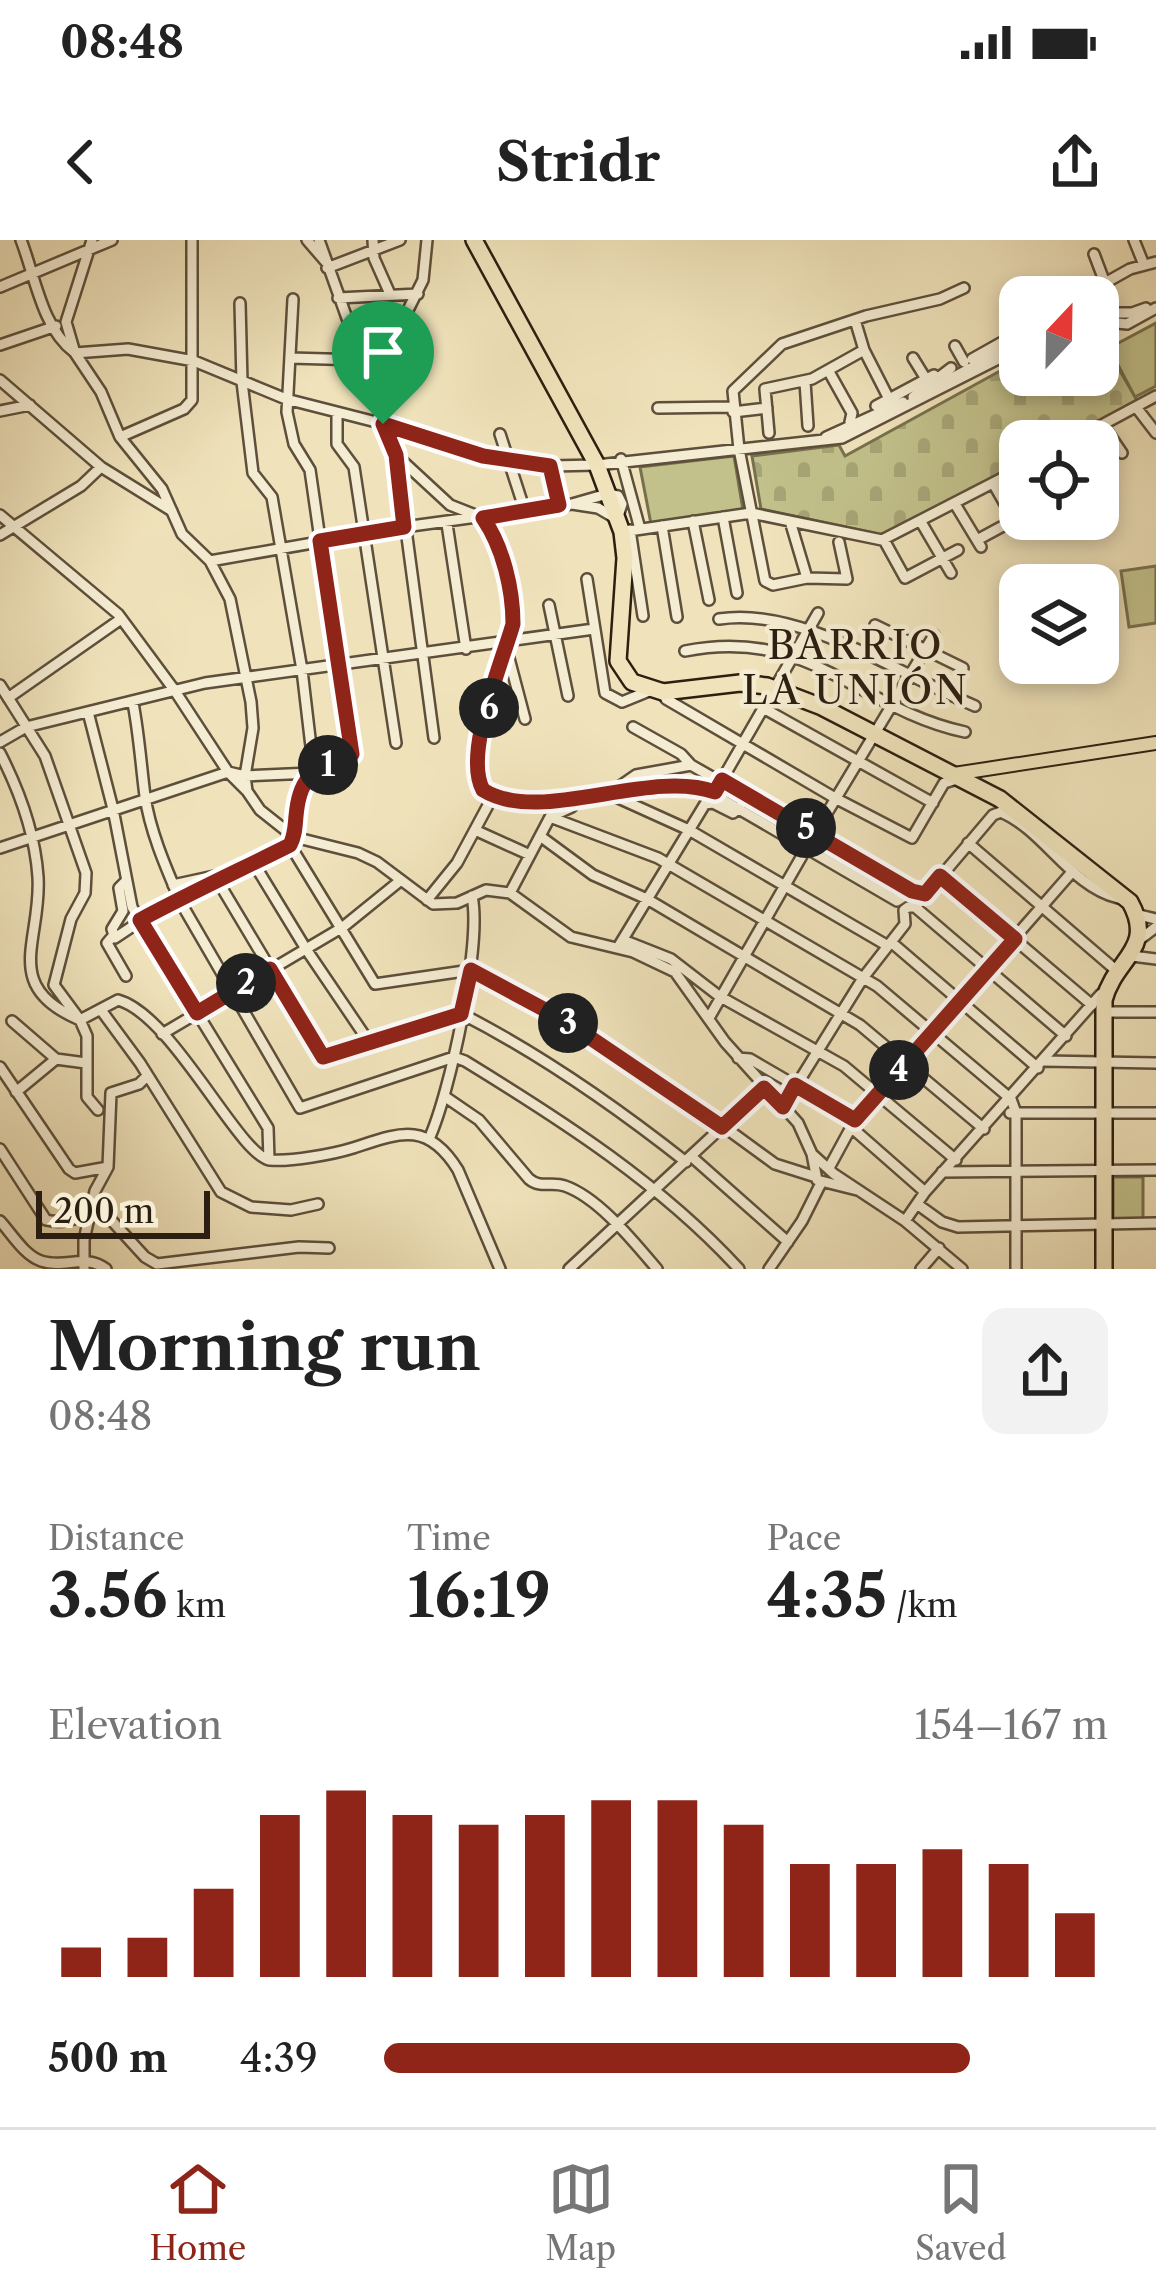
<!DOCTYPE html>
<meta charset="utf-8">
<style>
body{margin:0;font-family:"Libre Caslon Text",serif;background:#f2f2f2;color:#222;height:100vh;display:flex;flex-direction:column;font-size:45px;white-space:nowrap}
*{box-sizing:border-box;margin:0}
p{font-size:39px;color:#767676}
.icon{flex:none;width:66px;height:66px;fill:none;stroke:currentColor;stroke-width:2;stroke-linecap:round;stroke-linejoin:round}
.map{position:relative;height:1029px;overflow:hidden}
.details{display:flex;flex-direction:column;background:#fff;flex:1}
.details>*{flex:none}
.needle{width:78px;rotate:22deg}
.buttons{position:absolute;left:999px;top:36px;display:grid;gap:24px}
.buttons a{display:grid;place-items:center;width:120px;height:120px;border-radius:24px;background:#fff;box-shadow:0 6px 18px #0003;font-size:60px}
.scale{position:absolute;left:36px;bottom:30px;width:174px;box-sizing:border-box;padding-left:12px;border:6px solid #2c1e10;border-top:0;font-size:33px;line-height:42px;white-space:nowrap;color:#2c1e10;-webkit-text-stroke:9px #f5edd3;paint-order:stroke}
.pin{position:absolute;display:grid;place-items:center;width:102px;height:102px;color:#fff;margin:-123px -51px;border-radius:50% 50% 50% 0;rotate:-45deg;box-shadow:0 0 12px #0007}
.pin .icon{rotate:45deg}
.km{position:absolute;width:60px;height:60px;margin:-30px;border-radius:50%;background:#222;color:#fff;font-size:33px;line-height:60px;text-align:center}
.round{display:grid;place-items:center;flex:none;width:126px;height:126px;border-radius:24px;background:#f2f2f2}
.summary{display:flex;align-items:center;justify-content:space-between;height:204px;padding:0 48px}
h1{font-size:66px;font-weight:800;line-height:90px}
.stats{display:grid;grid-template-columns:repeat(3,1fr);gap:18px;height:204px;padding:12px 48px}
.stats div{display:grid;align-content:center}
.stats b{font-size:60px;font-weight:800}
.stats small{font-size:33px;font-weight:400}
.stats p{font-size:33px}
.chart{height:336px;padding:24px 48px}
.chart p{display:flex;justify-content:space-between}
.chart svg{width:100%;height:216px;margin-top:12px;stroke:#8f2418;stroke-width:6}
ul{padding:0 48px;list-style:none;font-size:39px}
li{display:grid;grid-template-columns:192px 144px 1fr;align-items:center;height:90px}
li i{height:30px;border-radius:15px;background:#8f2418}
.status{display:flex;justify-content:space-between;align-items:center;height:84px;padding:0 60px;background:#fff;direction:ltr}
.status svg{height:33px;fill:currentColor}
header{display:flex;justify-content:space-between;align-items:center;height:156px;padding:0 48px;background:#fff;font-size:54px;font-weight:800}
.dock{display:flex;justify-content:space-around;align-items:center;height:168px;border-top:3px solid #e0e0e0;background:#fff;font-size:33px;color:#767676}
.dock a{display:grid;justify-items:center;gap:6px}
.dock .active{color:#8f2418}
.map>svg:first-child{display:block}
.cemetery{fill:url(#cemetery-stones);stroke:#77704e;stroke-width:3}
.park{fill:#c2c18b;stroke:#77704e;stroke-width:3}
.lines{fill:none;stroke-linecap:round;stroke-linejoin:round}
.minor-casing{stroke:#5d4f3b;stroke-width:14}
.major-casing{stroke:#2c1e10;stroke-width:16}
.highway-casing{stroke:#2c1e10;stroke-width:20}
.minor{stroke:#f5edd3;stroke-width:9}
.major{stroke:#f0e3bb;stroke-width:12}
.highway{stroke:#f0e3bb;stroke-width:15}
.route-casing{stroke:#fff;stroke-width:24}
.route{stroke:#8f2418;stroke-width:15}
.labels{text-anchor:middle;stroke-width:9;stroke-linejoin:round;paint-order:stroke}
.neighbourhood-label{font-size:39px;letter-spacing:3px;fill:#2c1e10;stroke:#f5edd3}
</style>
<div class="status"><b>08:48</b><svg viewBox="0 0 49 12"><path d="M0 12V9h3v3zM5 12V6h3v6zM10 12V3h3v9zM15 12V0h3v12zM26 1h20v11H26zM47 4h2v5h-2z"/></svg></div>
<header><svg class="icon" aria-label="back" viewBox="0 0 24 24"><path d="M15 5l-7 7 7 7"/></svg>Stridr<svg class="icon" aria-label="share" viewBox="0 0 24 24"><path d="M12 15V3M7 8l5-5 5 5M5 13v7h14v-7"/></svg></header>
<div class="map">
<svg width="1156" height="1029" viewBox="0 0 1156 1029">
<defs>
<pattern id="cemetery-stones" width="16" height="16" patternUnits="userSpaceOnUse" patternTransform="scale(3)"><rect width="16" height="16" fill="#c2c18b"/><path d="M2 7V4a2 2 0 0 1 4 0v3zM10 15v-3a2 2 0 0 1 4 0v3z" fill="#a7a577"/></pattern>
</defs>
<rect width="100%" height="100%" fill="#f0e3bb"/>
<filter id="stains"><feTurbulence type="fractalNoise" baseFrequency=".00167" numOctaves="4"/><feColorMatrix values="0 0 0 0 .2 0 0 0 0 .09 0 0 0 0 .02 0 0 0 .5 -.17"/></filter>
<radialGradient id="worn" r=".72"><stop offset=".6" stop-color="#630" stop-opacity="0"/><stop offset="1" stop-color="#630" stop-opacity=".3"/></radialGradient>
<!-- cemetery -->
<path class="cemetery" d="M 1098,93 L 1138,162 L 1065,201 L 1020,201 L 1020,225 L 888,296 L 761,269 L 752,216 L 839,205 L 845,216 L 1020,120 L 1020,135 L 1098,135 Z"/>
<!-- park -->
<path class="park" d="M 1156,83 L 1156,146 L 1135,157 L 1109,108 Z
M 734,216 L 743,270 L 651,284 L 640,227 Z
M 1156,326 L 1156,383 L 1129,387 L 1121,331 Z
M 1113,937 L 1143,937 L 1143,979 L 1113,979 Z"/>
<g class="lines">
<defs>
<path id="minor" d="M 21,0 C 35,36 42,88 74,112
M 92,0 L 66,82 L 75,113 L 101,152 L 120,197 L 162,249 L 182,294 L 210,321 L 230,359 L 251,462 L 253,488 L 245,536 L 247,551 L 260,570 L 294,597 L 358,613 L 377,622 L 433,664 L 457,663 L 486,650 L 510,653 L 571,697 L 633,712 L 675,732 L 725,802 L 798,883 L 812,914 L 817,940 L 857,950
M 307,0 L 326,22
M 319,0 L 396,215 L 450,265 L 483,278 L 499,306 L 513,384 L 480,497 L 476,528 L 483,550 L 493,556 L 531,560 L 682,544 L 701,547 L 897,661 L 905,656 L 905,647 L 691,525 L 636,535 L 613,551
M 373,0 L 374,18 L 390,54
M 1134,0 L 1144,25
M 1094,14 L 1105,43
M 327,28 L 400,0
M 0,47 L 112,0
M 1080,57 L 1130,29 L 1156,22
M 338,58 L 418,54
M 293,59 L 287,172 L 294,204 L 310,230 L 351,514 L 314,532
M 1098,73 L 1132,73 L 1146,68
M 855,80 L 864,110 L 889,159
M 1098,81 L 1127,84 L 1156,68
M 0,105 L 56,86
M 955,106 L 964,122
M 75,113 L 128,109 L 194,121 L 286,159 L 384,184 L 483,216 L 550,226 L 597,225 L 842,198 L 1020,108
M 290,118 L 362,120
M 913,118 L 926,139
M 972,119 L 1020,92
M 828,130 L 852,173 L 850,182
M 0,140 L 101,227 L 172,271
M 805,142 L 808,186
M 935,147 L 1020,102
M 377,155 L 388,110 L 423,40 L 427,0
M 913,157 L 951,128
M 876,166 L 934,135
M 1136,167 L 1156,193
M 658,168 L 733,167
M 0,171 L 30,165
M 733,172 L 767,168
M 337,173 L 337,204 L 354,227 L 396,503
M 1103,185 L 1122,213
M 769,193 L 765,149 L 812,139 L 864,110
M 500,194 L 525,271
M 120,197 L 184,169 L 192,160 L 192,0
M 826,197 L 903,162
M 1072,201 L 1156,156
M 396,215 L 434,498
M 621,219 L 640,289
M 550,226 L 559,265
M 955,264 L 981,307
M 0,275 L 118,374 L 175,451 L 228,532 L 246,550
M 723,277 L 737,353
M 693,281 L 709,360
M 790,281 L 807,338
M 921,282 L 951,333
M 447,284 L 466,409
M 662,286 L 677,377
M 630,290 L 643,376
M 622,292 L 751,273 L 882,300 L 1020,229
M 0,295 L 81,246 L 101,227
M 884,300 L 905,338 L 958,310
M 977,300 L 1014,280 L 993,243
M 839,302 L 847,339 L 807,338 L 773,345 L 765,341 L 739,209 L 733,151 L 782,104 L 866,76 L 940,59 L 964,48
M 210,321 L 404,287 L 572,264 L 607,254 L 618,256 L 622,264 L 617,279 L 598,268 L 572,264
M 587,339 L 605,453 L 622,462 L 649,451
M 549,365 L 568,456
M 719,379 C 801,366 900,435 975,466
M 875,385 L 963,428
M 506,407 L 525,479
M 685,411 C 810,386 858,469 965,492
M 0,445 L 45,516 L 86,633 L 85,653 L 71,679 L 54,745 L 80,780 L 87,796 L 87,857 L 98,870
M 664,453 L 666,459 L 835,558 L 912,598 L 944,543 L 957,539
M 8,458 L 121,379
M 133,463 C 139,494 141,525 145,556 C 150,592 167,630 181,663 L 300,868 L 454,817 L 465,821 C 563,881 661,944 739,1029
M 763,468 L 933,563
M 88,472 L 113,569 L 132,667 L 268,888 L 269,920
M 633,487 L 681,514 L 691,525
M 0,502 L 26,487 L 205,443 L 594,389
M 0,513 C 20,552 35,593 38,637 C 42,701 0,746 80,780 L 118,760 C 173,775 239,916 270,920 C 290,922 334,914 353,908 C 399,893 427,880 458,930 L 500,1029
M 719,545 L 818,373
M 605,552 L 689,590 L 888,706
M 550,577 L 658,618 L 877,746 L 1011,859 L 1016,873 L 1016,1029
M 477,591 L 530,615
M 815,593 L 934,395
M 540,596 L 593,635 L 647,659 L 860,785 L 984,889
M 968,603 L 1118,732
M 290,605 L 375,744 L 471,730 L 564,780 L 701,870 L 775,924 L 816,937
M 0,608 L 228,532 L 245,536 L 311,533
M 253,622 L 306,709 L 369,802
M 940,636 L 1092,765
M 125,642 L 119,648 L 123,671 L 112,689 L 115,698 L 178,656 L 196,654 L 228,633 L 290,605 C 302,581 289,550 314,532 L 302,430 L 272,257 L 253,233 L 242,142 L 240,63
M 219,643 L 323,817 L 462,774 C 542,815 615,866 686,922
M 173,645 L 228,633
M 510,653 L 550,577 L 572,567 L 574,558
M 427,660 L 457,623 L 493,556
M 909,667 L 915,667 L 1066,796
M 915,667 L 993,575 L 1001,572 C 1045,591 1070,646 1118,658
M 1139,675 L 1156,679
M 113,696 L 107,703 L 126,736
M 1143,697 L 1156,687
M 623,700 L 671,719 L 719,756 L 844,826 L 956,920
M 891,702 L 1038,828
M 620,704 L 705,564 L 713,563 L 733,573 L 740,567
M 1132,716 L 1156,719
M 101,770 L 140,823 L 221,952 L 251,967 L 291,970 L 318,964
M 1104,772 L 1156,772
M 709,778 L 807,607
M 12,781 L 56,819 L 86,823
M 162,794 L 343,687 L 401,640
M 738,818 L 750,819 L 855,880
M 1044,821 L 1156,823
M 0,827 L 69,929 L 75,933 L 108,927
M 16,852 L 56,819
M 444,856 L 479,880 L 529,939 C 541,949 551,941 565,946 C 599,958 634,1002 657,1029
M 783,867 L 863,738 L 905,684 L 904,670 L 908,667
M 1010,873 L 1156,873
M 851,887 L 925,952
M 429,899 C 450,853 482,704 472,656
M 0,909 L 46,980 C 75,987 84,969 102,970 L 145,1017 L 157,1024 L 299,1007 L 329,1008
M 812,914 L 834,934 L 905,981 L 962,1029
M 692,917 L 788,1002
M 830,926 L 855,880 L 1072,632
M 942,932 L 1156,930
M 917,964 L 942,982 L 958,987 L 1156,983
M 0,981 C 12,994 24,1015 41,1021 C 65,1029 84,1013 106,1029
M 905,981 L 925,952 L 1101,754
M 84,1029 L 84,1000 L 95,951 L 108,927 L 111,853 L 139,844 L 147,836
M 569,1029 L 764,848
M 769,1029 L 802,981 L 821,943
M 921,1029 L 939,1008"/>
<path id="major" d="M 954,534 L 1156,503"/>
<path id="highway" d="M 474,0 L 597,225 L 622,292 L 625,318 L 618,421 L 632,442 L 663,452 L 740,443 L 767,446 L 822,467 L 1000,559 L 1130,662 C 1156,709 1115,718 1104,760 L 1104,1029"/>
</defs>
<!-- minor casing -->
<use href="#minor" class="minor-casing"/>
<!-- major casing -->
<use href="#major" class="major-casing"/>
<!-- highway casing -->
<use href="#highway" class="highway-casing"/>
<!-- minor -->
<use href="#minor" class="minor"/>
<!-- major -->
<use href="#major" class="major"/>
<!-- highway -->
<use href="#highway" class="highway"/>
</g>
<g class="lines">
<defs>
<path id="route" d="M 383,184 L 483,216 L 550,226 L 559,265 L 483,278 C 503,307 513,349 513,384 C 502,423 463,514 483,550 C 541,586 648,528 715,552 L 722,540 L 912,651 L 925,654 L 940,636 L 1015,699 L 855,880 L 795,845 L 783,867 L 764,848 L 722,887 L 564,780 L 471,730 L 461,774 L 323,817 L 270,729 L 197,773 L 140,680 C 190,653 238,631 290,605 C 295,595 295,587 296,576 C 300,532 315,532 352,514 L 320,301 L 404,287 L 396,215 Z"/>
</defs>
<!-- route casing -->
<use href="#route" class="route-casing"/>
<!-- route -->
<use href="#route" class="route"/>
</g>
<g class="labels">
<!-- neighbourhood labels -->
<g class="neighbourhood-label">
<text x="856" y="419">BARRIO<tspan x="856" dy="45">LA UNIÓN</tspan></text>
</g>
</g>
<rect width="100%" height="100%" filter="url(#stains)"/>
<rect width="100%" height="100%" fill="url(#worn)"/>
</svg>
<div class="buttons">
<a><svg class="needle" viewBox="-14 -14 28 28"><path d="M0-13l5 13h-10z" fill="#e53935"/><path d="M0 13l5-13h-10z" fill="#767676"/></svg></a>
<a><svg class="icon" aria-label="locate" viewBox="0 0 24 24"><circle cx="12" cy="12" r="6"/><path d="M12 2v4M12 18v4M2 12h4M18 12h4"/></svg></a>
<a><svg class="icon" aria-label="layers" viewBox="0 0 24 24"><path d="M12 4l9 5-9 5-9-5zM3 14l9 5 9-5"/></svg></a>
</div>
<div class="scale">200 m</div>
<div class="pin" style="left:383px;top:184px;background:#1e9e55"><svg class="icon" aria-label="arrive" viewBox="0 0 24 24"><path d="M6 21V4h12l-3 4 3 4H6"/></svg></div>
<b class="km" style="left:328px;top:525px">1</b>
<b class="km" style="left:246px;top:743px">2</b>
<b class="km" style="left:568px;top:783px">3</b>
<b class="km" style="left:899px;top:830px">4</b>
<b class="km" style="left:806px;top:588px">5</b>
<b class="km" style="left:489px;top:468px">6</b>
</div>
<section class="details">
<div class="summary"><div><h1>Morning run</h1><p>08:48</p></div><a class="round"><svg class="icon" aria-label="share" viewBox="0 0 24 24"><path d="M12 15V3M7 8l5-5 5 5M5 13v7h14v-7"/></svg></a></div>
<div class="stats">
<div><p>Distance</p><b>3.56<small> km</small></b></div>
<div><p>Time</p><b>16:19</b></div>
<div><p>Pace</p><b>4:35<small> /km</small></b></div>
</div>
<div class="chart"><p><span>Elevation</span>154–167 m</p>
<svg viewBox="0 0 160 44" preserveAspectRatio="none"><path d="M5 44V38M15 44V36M25 44V26M35 44V11M45 44V6M55 44V11M65 44V13M75 44V11M85 44V8M95 44V8M105 44V13M115 44V21M125 44V21M135 44V18M145 44V21M155 44V31"/></svg>
</div>
<ul>
<li><b>500 m</b>4:39<i style="width:81%"></i></li>
</ul>
</section>
<nav class="dock">
<a class="active"><svg class="icon" aria-label="home" viewBox="0 0 24 24"><path d="M3 11l9-7 9 7M6 9v11h12V9"/></svg>Home</a>
<a><svg class="icon" aria-label="map" viewBox="0 0 24 24"><path d="M3 6l6-2 6 2 6-2v14l-6 2-6-2-6 2zM9 4v14M15 6v14"/></svg>Map</a>
<a><svg class="icon" aria-label="saved" viewBox="0 0 24 24"><path d="M7 4h10v16l-5-4-5 4z"/></svg>Saved</a>
</nav>
